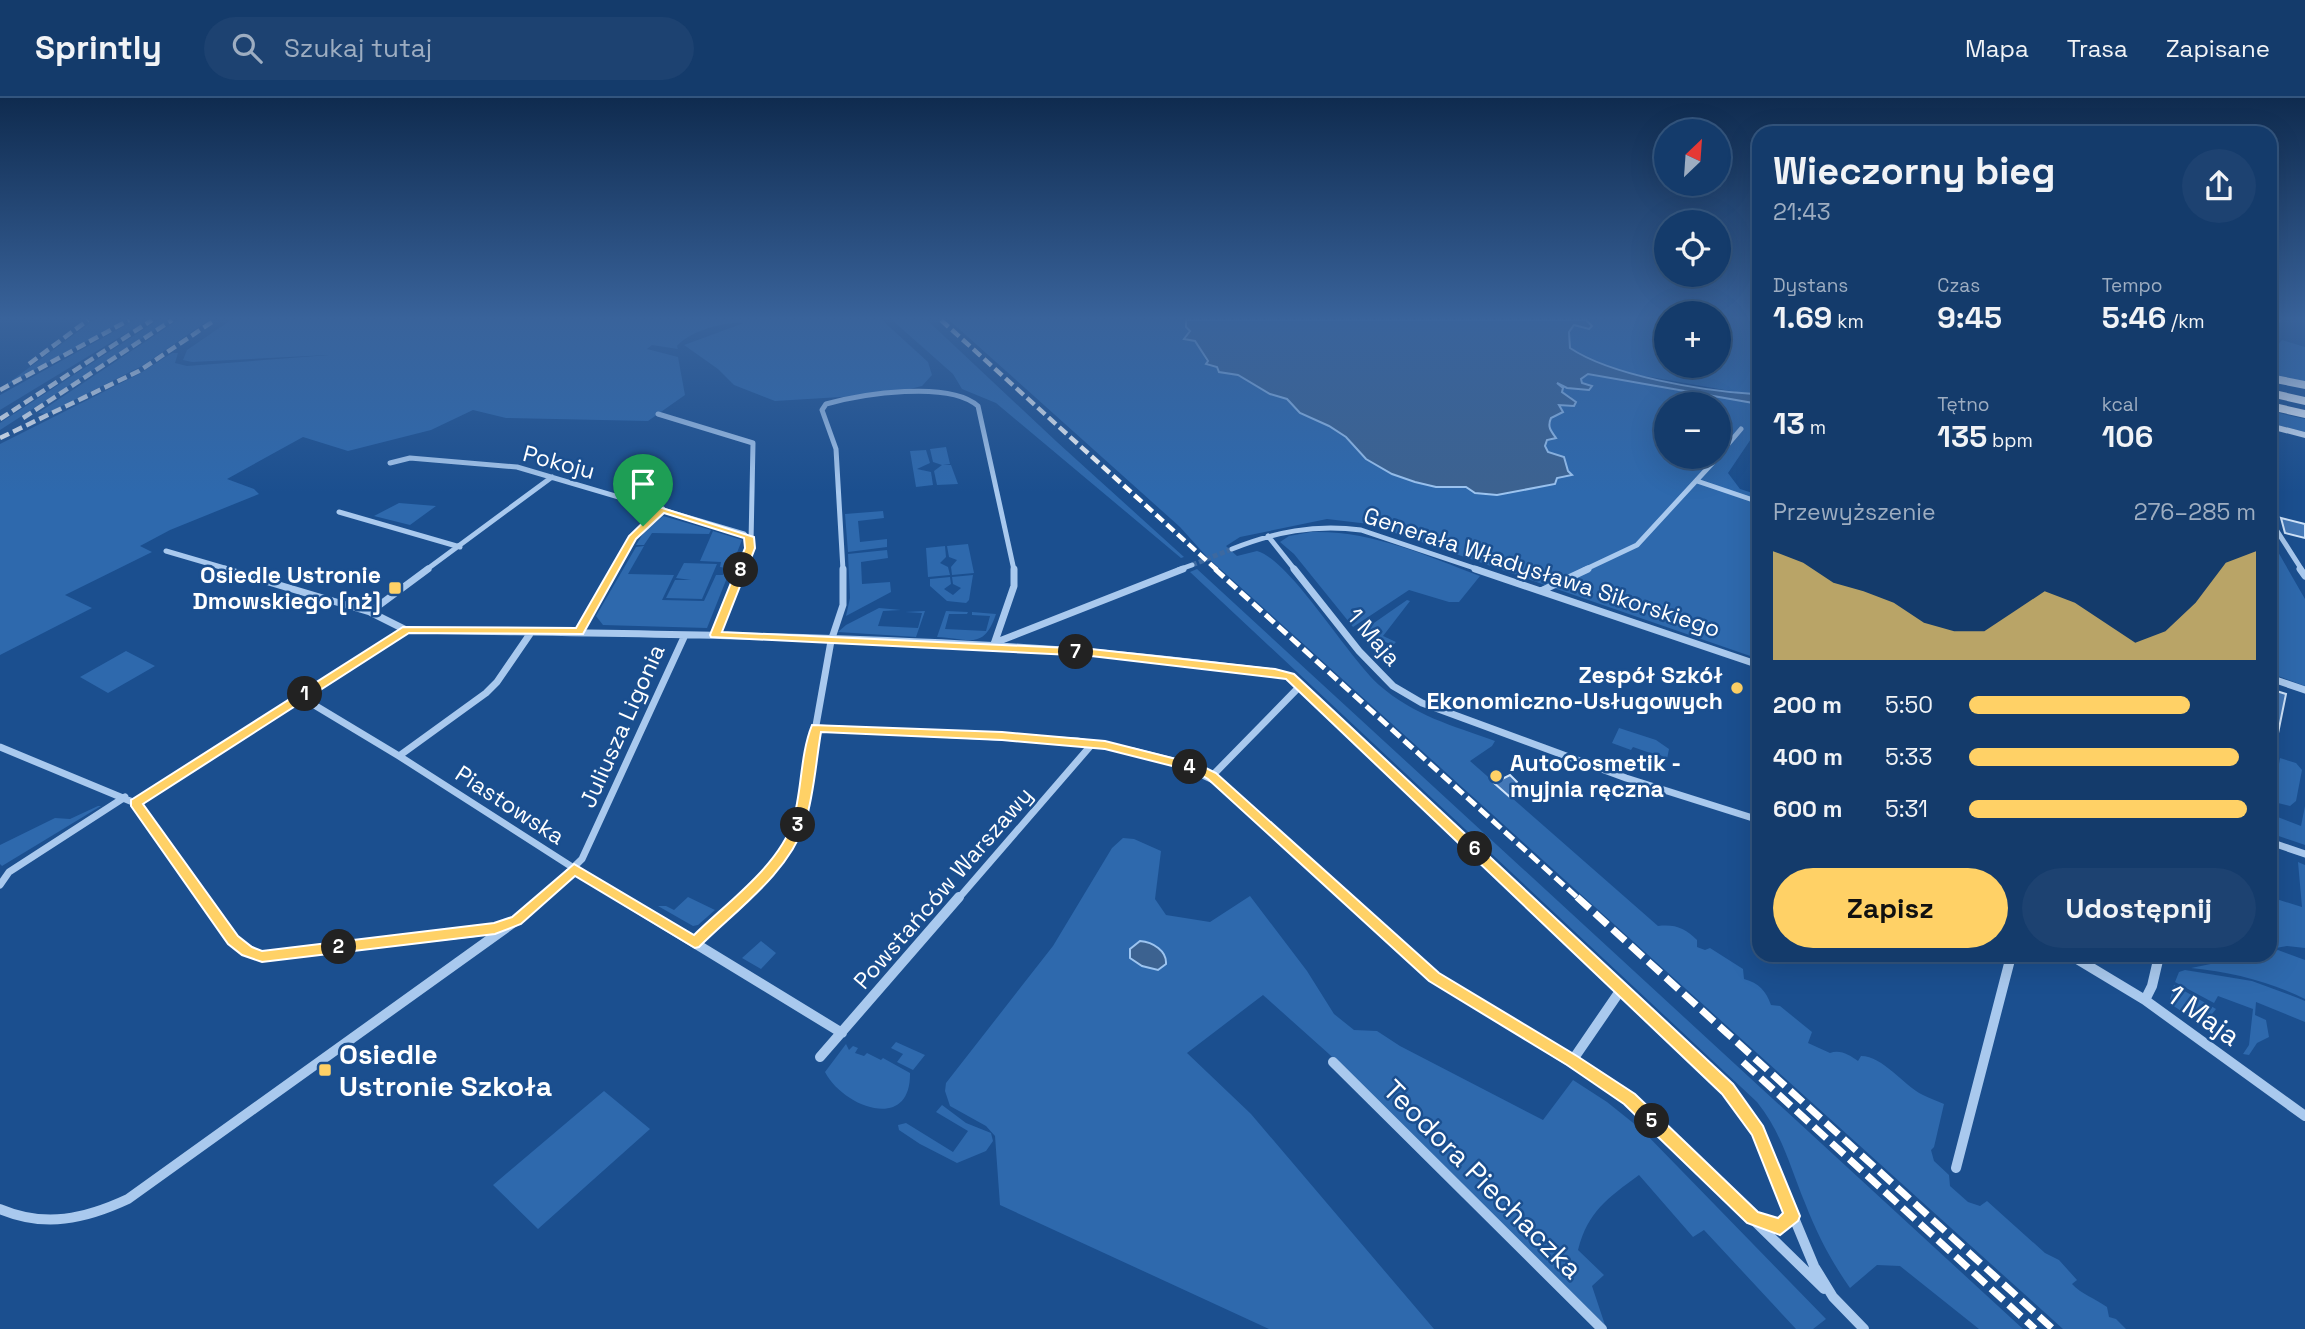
<!DOCTYPE html>
<html lang="pl">
<meta charset="utf-8">
<style>
body{margin:0;font-family:"Space Grotesk",sans-serif;background:#1d4271;color:#f1f3f6;height:100vh;display:flex;flex-direction:column;font-size:26px;white-space:nowrap}
*{box-sizing:border-box;margin:0}
p{font-size:23px;color:#9dadc1}
.icon{flex:none;width:38px;height:38px;fill:none;stroke:currentColor;stroke-width:2;stroke-linecap:round;stroke-linejoin:round}
.map{position:relative;flex:1;overflow:hidden}
.side{position:absolute;left:1752px;top:28px;width:525px;height:836px;display:flex;flex-direction:column;background:#143b6b;border-radius:21px;box-shadow:0 7px 28px #0002,0 0 0 2px #33557e}
.side>*{flex:none}
.needle{width:46px;rotate:25deg}
.tools{position:absolute;left:1654px;top:21px;display:grid;gap:14px}
.tools a{display:grid;place-items:center;width:77px;height:77px;border-radius:50%;background:#143b6b;box-shadow:0 7px 28px #0002,0 0 0 2px #33557e;font-size:35px}
.pin{position:absolute;display:grid;place-items:center;width:60px;height:60px;color:#fff;margin:-72px -30px;border-radius:50% 50% 50% 0;rotate:-45deg;box-shadow:0 0 7px #0007}
.pin .icon{rotate:45deg}
.km{position:absolute;width:35px;height:35px;margin:-18px;border-radius:50%;background:#222;color:#fff;font-size:19px;line-height:35px;text-align:center}
.round{display:grid;place-items:center;flex:none;width:74px;height:74px;border-radius:37px;background:#1d4271}
.summary{display:flex;align-items:center;justify-content:space-between;height:119px;padding:0 21px}
h1{font-size:38px;font-weight:800;line-height:52px}
.metrics{display:grid;grid-template-columns:repeat(3,1fr);gap:10px;height:119px;padding:7px 21px}
.metrics div{display:grid;align-content:center}
.metrics b{font-size:30px;font-weight:800}
.metrics small{font-size:19px;font-weight:400}
.metrics p{font-size:19px}
.chart{height:196px;padding:14px 21px}
.chart p{display:flex;justify-content:space-between}
.chart svg{width:100%;height:126px;margin-top:7px;fill:#ffd166;opacity:.7}
.primary-button{display:flex;gap:14px;margin-top:auto;padding:14px 21px}
.primary-button a{flex:1;height:80px;border-radius:42px;background:#ffd166;color:#111;font-size:28px;font-weight:800;line-height:80px;text-align:center}
.primary-button a+a{background:#1d4271;color:#f1f3f6}
ul{padding:0 21px;list-style:none;font-size:23px}
li{display:grid;grid-template-columns:112px 84px 1fr;align-items:center;height:52px}
li i{height:18px;border-radius:9px;background:#ffd166}
header{display:flex;align-items:center;gap:42px;box-sizing:border-box;height:98px;padding:0 35px;background:#143b6b;border-bottom:2px solid #33557e}
header strong{font-size:33px}
nav{display:flex;gap:38px;margin-inline-start:auto;font-size:24px}
.search{width:490px;height:63px;background:#1d4271;display:flex;align-items:center;gap:18px;box-sizing:border-box;padding:0 24px;border-radius:38px;color:#9dadc1;font-size:26px}
.map>svg:first-child{display:block}
.green{fill:#2e69ad;fill-rule:evenodd}
.water{fill:#3c6290;stroke:#9cc4f0;stroke-width:2}
.building{fill:#4478b7;stroke:#cfe3fa;stroke-width:2}
.lines{fill:none;stroke-linecap:round;stroke-linejoin:round}
.minor-tunnel{stroke:#3d69a0;stroke-width:5;stroke-dasharray:5 2.5;stroke-linecap:butt}
.minor-far2{stroke:#a9c9ee;stroke-width:5}
.minor-far1{stroke:#a9c9ee;stroke-width:7}
.minor{stroke:#a9c9ee;stroke-width:10}
.secondary{fill:#d6e6fa;fill-rule:evenodd}
.primary{fill:#f0f6ff;fill-rule:evenodd}
.rail-far2{stroke:#fff;stroke-width:4.5;stroke-dasharray:10 4.5;stroke-linecap:butt}
.rail-far1{stroke:#fff;stroke-width:5;stroke-dasharray:12 5;stroke-linecap:butt}
.rail{stroke:#fff;stroke-width:7;stroke-dasharray:17 7;stroke-linecap:butt}
.route{fill:#ffd166;stroke:#fff;stroke-width:2;fill-rule:evenodd}
.poi-dot{fill:#ffd166;stroke:#1b4f8f;stroke-width:2.5}
.labels{text-anchor:middle;stroke-width:5;stroke-linejoin:round;paint-order:stroke}
.street-label{font-size:23px;fill:#fff;stroke:#1b4f8f}
.poi-label{font-size:23px;font-weight:bold;fill:#fff;stroke:#1b4f8f;text-anchor:end}
.near-street-label{font-size:28px;fill:#fff;stroke:#1b4f8f}
.near-poi-label{font-size:28px;font-weight:bold;fill:#fff;stroke:#1b4f8f;text-anchor:start}
</style>
<header>
<strong>Sprintly</strong>
<div class="search"><svg class="icon" aria-label="search" viewBox="0 0 24 24"><circle cx="10" cy="10" r="6"/><path d="M15 15l6 6"/></svg>Szukaj tutaj</div>
<nav><a>Mapa</a><a>Trasa</a><a>Zapisane</a></nav>
</header>
<div class="map">
<svg width="2305" height="1231" viewBox="0 0 2305 1231">
<rect width="100%" height="100%" fill="#1b4f8f"/>
<!-- green -->
<path class="green" d="M 94,222 L 126,222 L 0,291 Z
M 135,222 L 148,222 L 0,312 L 0,297 Z
M 158,222 L 171,222 L 0,332 L 0,325 Z
M 178,222 L 209,222 L 142,268 L 46,316 L 38,315 Z
M 231,222 L 882,222 L 928,264 L 932,277 L 922,288 L 890,296 L 775,303 L 734,287 L 718,271 L 684,247 L 744,225 C 725,223 690,233 677,248 L 678,251 L 652,247 L 647,251 L 678,259 L 685,297 L 648,323 L 506,320 L 473,312 L 431,332 L 348,353 L 303,339 L 227,381 L 254,391 L 259,396 L 170,432 L 140,448 L 152,454 L 65,497 L 92,510 L 0,557 L 0,346 L 139,276 L 172,255 L 178,255 L 175,265 L 187,268 L 329,257 L 192,264 L 183,262 L 187,252 Z
M 892,222 L 927,222 L 1057,344 L 1184,459 L 1181,460 L 996,305 L 962,291 L 953,276 Z
M 949,222 L 1186,222 L 1189,241 L 1195,243 L 1209,268 L 1217,269 L 1219,274 L 1238,277 L 1270,296 L 1287,301 L 1300,315 L 1329,328 L 1346,339 L 1366,361 L 1392,376 L 1415,384 L 1436,389 L 1466,389 L 1475,395 L 1497,397 L 1555,386 L 1557,380 L 1572,376 L 1546,353 L 1545,348 L 1552,334 C 1546,324 1553,316 1558,307 L 1569,308 L 1571,299 L 1561,294 L 1556,284 L 1584,292 L 1581,281 L 1588,276 L 1623,282 L 1628,274 L 1612,270 L 1570,250 L 1570,230 L 1574,227 L 1589,231 L 1591,228 L 1586,222 L 1666,222 L 1666,268 L 1718,268 L 1719,222 L 1759,222 L 1759,298 L 1645,278 L 1642,285 L 1759,306 L 1759,335 L 1753,338 L 1728,375 L 1740,391 L 1759,397 L 1759,561 L 1369,426 L 1327,421 L 1240,439 L 1226,448 L 1237,458 L 1257,453 C 1290,462 1347,558 1379,587 C 1415,618 1451,627 1495,643 L 1492,648 L 1470,663 L 1658,828 C 1675,826 1685,830 1697,842 L 1697,849 L 1705,852 L 1710,850 L 1743,871 L 1744,881 C 1759,885 1766,893 1771,907 L 1780,908 L 1812,934 L 1808,945 L 1830,955 C 1840,951 1850,957 1858,963 L 1861,958 C 1883,958 1903,987 1923,997 C 1929,1000 1937,1003 1944,1006 L 1934,1049 L 1931,1052 L 1934,1063 L 1949,1077 L 1950,1088 L 1968,1104 L 1980,1108 L 1987,1103 L 2045,1155 L 2059,1162 L 2077,1182 L 2072,1186 C 2081,1196 2096,1201 2107,1209 L 2109,1219 L 2116,1221 L 2126,1231 L 2063,1231 L 1207,459 L 1180,429 ZM 1666,306 L 1718,306 L 1718,359 L 1666,359 Z
M 2282,242 L 2305,249 L 2305,285 L 2270,278 L 2270,252 L 2274,249 L 2270,248 L 2277,248 Z
M 2270,313 L 2305,321 L 2305,334 L 2270,325 Z
M 946,349 L 950,366 L 943,367 L 951,367 L 958,386 L 937,387 L 934,373 L 942,367 L 933,364 L 930,351 Z
M 926,352 L 930,365 L 917,371 L 931,374 L 933,387 L 916,389 L 910,353 Z
M 399,405 L 436,408 L 410,427 L 374,418 Z
M 883,413 L 884,420 L 858,423 L 860,444 L 887,441 L 887,449 L 848,454 L 845,416 Z
M 663,418 L 711,432 L 709,436 L 652,435 L 644,447 L 636,447 L 644,434 Z
M 713,433 L 742,442 L 707,530 L 603,527 L 596,518 L 636,449 L 644,448 L 628,476 L 674,477 L 662,502 L 704,503 L 716,477 L 723,477 L 726,470 L 720,469 L 721,464 L 700,463 Z
M 1311,434 C 1371,432 1425,457 1480,478 L 1459,504 L 1449,504 L 1409,492 L 1353,529 L 1294,456 L 1280,444 L 1289,438 Z
M 2270,440 L 2305,501 L 2305,588 L 2270,575 L 2270,491 L 2275,492 L 2270,485 Z
M 968,446 L 974,475 L 952,477 L 951,469 L 957,462 L 949,459 L 947,448 Z
M 945,448 L 946,459 L 940,465 L 948,469 L 950,477 L 928,479 L 926,450 Z
M 887,452 L 888,460 L 861,464 L 862,486 L 890,484 L 891,494 L 846,518 L 850,500 L 848,456 Z
M 684,465 L 717,466 L 702,501 L 666,500 L 675,482 L 691,482 L 676,480 Z
M 1197,471 L 2023,1231 L 1979,1231 L 1900,1168 L 1877,1167 L 1850,1190 C 1831,1163 1817,1136 1805,1105 C 1790,1069 1782,1035 1757,1004 L 1190,474 Z
M 973,477 L 969,502 L 966,505 L 947,503 L 930,488 L 930,481 L 950,479 L 951,486 L 944,491 L 953,497 L 961,490 L 953,486 L 952,479 Z
M 1407,502 L 1410,503 L 1383,538 L 1396,544 L 1393,547 L 1373,539 L 1368,531 L 1371,527 Z
M 879,510 L 901,512 L 883,513 L 878,528 L 918,530 L 922,515 L 905,514 L 925,513 L 916,539 L 838,534 L 846,527 Z
M 946,513 L 968,514 L 967,516 L 949,516 L 945,531 L 986,533 L 990,518 L 972,517 L 972,514 L 996,516 C 984,552 970,541 937,539 Z
M 126,553 L 155,568 L 108,595 L 80,579 Z
M 1619,630 L 1656,642 L 1669,651 L 1667,661 L 1657,655 L 1656,657 L 1633,649 L 1631,652 L 1612,645 Z
M 2280,660 L 2296,665 L 2302,672 L 2296,703 L 2290,708 L 2270,703 L 2270,694 L 2274,695 Z
M 98,708 L 101,708 L 2,768 L 0,766 L 0,747 L 55,720 L 70,721 Z
M 2305,708 L 2305,747 L 2270,735 L 2270,716 L 2301,728 Z
M 1123,740 L 1134,741 L 1161,753 L 1155,801 L 1166,817 L 1210,824 L 1250,798 L 1307,873 L 1334,916 L 1354,932 L 1377,933 L 1400,948 L 1543,1022 L 1573,982 L 1607,1004 L 1642,1032 L 1826,1221 L 1813,1231 L 1796,1231 L 1704,1132 L 1693,1139 L 1639,1077 C 1608,1100 1588,1113 1578,1152 L 1604,1177 L 1592,1188 L 1605,1227 L 1329,956 L 1263,897 L 1187,955 L 1251,1016 L 1434,1231 L 1269,1231 L 1000,1107 L 995,1038 L 986,1028 L 950,1008 L 945,993 L 946,985 L 1053,848 L 1112,750 Z
M 2298,764 L 2305,767 L 2305,850 L 2287,848 L 2270,851 L 2270,799 L 2302,809 Z
M 688,799 L 715,812 L 698,827 L 693,828 L 658,808 L 666,808 L 674,812 Z
M 761,843 L 776,855 L 761,871 L 742,860 Z
M 2278,852 L 2305,862 L 2305,901 C 2268,883 2231,874 2191,870 L 2250,858 L 2270,858 L 2270,854 Z
M 2185,872 L 2252,883 L 2298,900 L 2305,903 L 2305,924 L 2256,904 L 2255,917 L 2266,922 L 2269,939 L 2257,945 L 2249,957 L 2243,956 L 2249,947 L 2253,911 L 2218,898 L 2214,905 L 2175,884 L 2179,874 Z
M 2174,887 L 2216,911 L 2212,916 L 2218,920 L 2210,932 L 2169,905 Z
M 896,944 L 925,957 L 913,972 L 897,964 L 903,956 L 891,950 Z
M 846,946 L 849,952 L 853,948 L 858,950 L 855,955 L 864,958 L 867,955 L 881,962 L 883,960 L 910,975 C 911,1035 843,1009 825,974 Z
M 604,993 L 650,1031 L 538,1131 L 493,1087 Z
M 942,1007 L 966,1025 L 991,1035 L 993,1043 L 986,1053 L 957,1065 L 920,1046 L 899,1032 L 898,1027 L 906,1025 L 953,1054 L 968,1033 L 936,1014 Z"/>
<!-- water -->
<path class="water" d="M 1186,222 L 1586,222 L 1592,228 L 1589,231 L 1574,227 L 1569,234 L 1570,250 C 1612,278 1703,293 1754,296 L 1759,298 L 1759,306 L 1588,276 L 1581,281 L 1582,285 L 1592,288 L 1589,292 L 1567,290 L 1557,285 L 1563,290 L 1562,294 L 1576,304 L 1574,308 L 1559,307 L 1563,314 L 1551,320 C 1547,329 1551,333 1556,340 L 1547,342 L 1545,348 L 1548,354 L 1564,359 L 1568,373 L 1572,377 L 1557,380 L 1555,386 L 1497,397 L 1475,395 L 1466,389 L 1436,389 L 1415,384 L 1392,376 L 1366,361 L 1346,339 L 1329,328 L 1300,315 L 1287,301 L 1270,296 L 1238,277 L 1219,274 L 1217,269 L 1206,266 L 1208,263 L 1195,243 L 1184,241 L 1190,233 L 1186,229 Z
M 1140,843 C 1153,844 1167,853 1166,866 L 1158,872 L 1142,868 L 1130,860 L 1130,851 Z"/>
<!-- building -->
<path class="building" d="M 2281,420 L 2305,426 L 2305,440 L 2285,435 Z
M 2270,591 L 2286,596 L 2276,645 L 2270,644 Z
M 1510,677 L 1517,684 L 1510,699 L 1494,685 Z"/>
<g class="lines">
<!-- minor-tunnel -->
<path class="minor-tunnel" d="M 1192,467 L 1232,451"/>
<!-- minor-far2 -->
<path class="minor-far2" d="M 2270,232 L 2278,222
M 658,316 L 753,345 L 751,444 L 740,472
M 1718,358 L 1741,331
M 390,365 L 410,360 L 517,369 L 744,436 L 751,444
M 1697,383 L 1759,404
M 339,414 L 460,449
M 2270,422 L 2302,472
M 1268,438 L 1295,472
M 1232,451 C 1275,434 1314,426 1361,432 L 1480,472
M 166,453 L 231,472
M 426,472 L 552,379
M 614,472 L 632,440 L 663,411
M 843,472 L 836,351 L 822,312 L 826,306 C 862,296 949,282 978,308 L 1014,472
M 1178,472 L 1192,467
M 1584,472 L 1637,447 L 1718,359"/>
<!-- minor-far1 -->
<path class="minor-far1" d="M 225,471 L 370,514 L 406,532 C 634,536 863,537 1090,554 C 1152,559 1214,567 1275,574 L 1290,579 L 1525,801
M 1294,471 L 1359,553 L 1393,588 L 1422,605 L 1626,680 L 1759,722
M 1475,471 L 1759,567
M 2300,471 L 2305,478
M 1543,492 L 1588,471
M 370,514 L 428,471
M 579,534 L 615,471
M 715,537 L 741,471
M 993,549 L 1002,542 L 1183,471
M 993,549 L 1014,488 L 1014,471
M 2270,580 L 2305,592
M 301,599 L 399,658 L 622,801
M 816,630 L 1077,643 L 1133,653 L 1173,663 L 1224,687 L 1348,801
M 0,649 L 135,705 L 203,801
M 399,658 L 486,595 L 497,584 L 532,533
M 1212,678 L 1301,587
M 135,705 L 406,532
M 2270,744 L 2305,756
M 0,787 L 9,774 L 125,699
M 541,801 L 582,761 L 685,537
M 742,801 L 781,759 L 799,723 L 831,543 L 843,507 L 843,471
M 958,801 L 1093,645"/>
<!-- minor -->
<path class="minor" d="M 202,799 C 220,823 232,848 262,858 L 475,834 L 506,827
M 619,799 L 842,935
M 1346,799 L 1434,879 L 1630,1001 L 1824,1191
M 1523,799 L 1727,991 L 1758,1033 L 1814,1168 L 1833,1199 L 1864,1231
M 695,845 L 743,799
M 2072,858 L 2145,902 L 2305,1018
M 2145,902 L 2152,888 L 2159,858
M 820,959 L 959,799
M 1572,963 L 1622,890
M 1333,964 L 1602,1231
M 1956,1070 L 2011,858
M 0,1111 C 45,1130 85,1121 128,1101 L 517,822 L 543,799
M 1757,1121 L 1780,1129 L 1792,1117"/>
<!-- secondary -->
<path class="secondary" d="M 2270,325 L 2305,334 L 2305,340 L 2270,331 Z"/>
<!-- primary -->
<path class="primary" d="M 2270,276 L 2305,283 L 2305,291 L 2270,284 Z
M 2270,291 L 2305,299 L 2305,307 L 2270,299 Z
M 2270,304 L 2305,312 L 2305,320 L 2270,312 Z"/>
<!-- rail-far2 -->
<path class="rail-far2" d="M 941,222 L 1217,472
M 29,266 L 88,222
M 0,292 L 129,222
M 23,320 L 172,222
M 0,321 L 152,222
M 0,340 L 139,273 L 215,222"/>
<!-- rail-far1 -->
<path class="rail-far1" d="M 1215,471 L 1579,801"/>
<!-- rail -->
<path class="rail" d="M 1577,799 L 2053,1231
M 1743,964 L 2035,1231"/>
</g>
<!-- sky -->
<linearGradient id="sky" x2="0" y2="1"><stop stop-color="#0f2b4f"/><stop offset="0.56" stop-color="#39639b"/><stop offset="1" stop-color="#39639b" stop-opacity="0"/></linearGradient>
<rect width="2305" height="394" fill="url(#sky)"/>
<!-- route -->
<path class="route" d="M 659,409 L 754,439 L 755,450 L 722,534 L 1091,551 L 1275,571 L 1294,576 L 1733,986 L 1763,1028 L 1800,1118 L 1798,1123 L 1780,1137 L 1747,1125 L 1624,1006 L 1567,967 L 1429,883 L 1208,681 L 1196,674 L 1105,651 L 1002,642 L 821,634 C 816,663 814,697 805,725 C 788,776 736,812 699,849 L 695,850 L 575,778 L 521,826 L 495,836 L 262,864 L 242,857 L 228,846 L 131,708 L 131,702 L 403,529 L 576,530 L 629,438 ZM 664,415 L 744,440 L 745,450 L 710,537 L 711,539 L 1091,558 L 1286,581 L 1722,996 L 1752,1037 L 1783,1115 L 1778,1120 L 1758,1114 L 1635,996 L 1577,958 L 1439,875 L 1216,675 L 1200,667 L 1105,643 L 1002,634 L 812,627 C 800,657 802,693 793,723 C 780,767 725,806 694,837 L 574,766 L 512,819 L 494,825 L 262,853 L 252,849 L 238,838 L 143,706 L 409,535 L 583,536 L 636,441 Z"/>
<!-- markers -->
<g class="poi-dot">
<rect x="388" y="483" width="14" height="14" rx="3.5"/>
<circle cx="1737" cy="590" r="7"/>
<circle cx="1496" cy="678" r="7"/>
<rect x="318" y="965" width="14" height="14" rx="3.5"/>
</g>
<g class="labels">
<!-- street labels -->
<g class="street-label">
<text transform="translate(559 364) rotate(15)" y="8">Pokoju</text>
<text transform="translate(1542 474) rotate(18)" y="8">Generała Władysława Sikorskiego</text>
<text transform="translate(1374 539) rotate(49)" y="8">1 Maja</text>
<text transform="translate(622 628) rotate(-66)" y="8">Juliusza Ligonia</text>
<text transform="translate(510 707) rotate(33)" y="8">Piastowska</text>
<text transform="translate(943 790) rotate(-49)" y="8">Powstańców Warszawy</text>
</g>
<!-- poi labels -->
<g class="poi-label">
<text x="381" y="485">Osiedle Ustronie<tspan x="381" dy="26">Dmowskiego [nż]</tspan></text>
<text x="1723" y="585">Zespół Szkół<tspan x="1723" dy="26">Ekonomiczno-Usługowych</tspan></text>
<text x="1510" y="673" text-anchor="start">AutoCosmetik -<tspan x="1510" dy="26">myjnia ręczna</tspan></text>
</g>
<!-- near-street labels -->
<g class="near-street-label">
<text transform="translate(2204 917) rotate(36)" y="10">1 Maja</text>
<text transform="translate(1483 1081) rotate(45)" y="10">Teodora Piechaczka</text>
</g>
<!-- near-poi labels -->
<g class="near-poi-label">
<text x="339" y="966">Osiedle<tspan x="339" dy="32">Ustronie Szkoła</tspan></text>
</g>
</g>
</svg>
<div class="tools">
<a><svg class="needle" viewBox="-14 -14 28 28"><path d="M0-13l5 13h-10z" fill="#e53935"/><path d="M0 13l5-13h-10z" fill="#9dadc1"/></svg></a>
<a><svg class="icon" aria-label="locate" viewBox="0 0 24 24"><circle cx="12" cy="12" r="6"/><path d="M12 2v4M12 18v4M2 12h4M18 12h4"/></svg></a>
<a>+</a>
<a>−</a>
</div>
<div class="pin" style="left:643px;top:428px;background:#1e9e55"><svg class="icon" aria-label="arrive" viewBox="0 0 24 24"><path d="M6 21V4h12l-3 4 3 4H6"/></svg></div>
<b class="km" style="left:305px;top:596px">1</b>
<b class="km" style="left:339px;top:849px">2</b>
<b class="km" style="left:798px;top:727px">3</b>
<b class="km" style="left:1190px;top:669px">4</b>
<b class="km" style="left:1652px;top:1023px">5</b>
<b class="km" style="left:1475px;top:751px">6</b>
<b class="km" style="left:1076px;top:554px">7</b>
<b class="km" style="left:741px;top:472px">8</b>
<section class="side">
<div class="summary"><div><h1>Wieczorny bieg</h1><p>21:43</p></div><a class="round"><svg class="icon" aria-label="share" viewBox="0 0 24 24"><path d="M12 15V3M7 8l5-5 5 5M5 13v7h14v-7"/></svg></a></div>
<div class="metrics">
<div><p>Dystans</p><b>1.69<small> km</small></b></div>
<div><p>Czas</p><b>9:45</b></div>
<div><p>Tempo</p><b>5:46<small> /km</small></b></div>
</div>
<div class="metrics">
<div><b>13<small> m</small></b></div>
<div><p>Tętno</p><b>135<small> bpm</small></b></div>
<div><p>kcal</p><b>106</b></div>
</div>
<div class="chart"><p><span>Przewyższenie</span>276–285 m</p>
<svg viewBox="0 0 160 44" preserveAspectRatio="none"><path d="M0 44V6L10 10L20 17L30 20L40 24L50 31L60 34L70 34L80 27L90 20L100 24L110 31L120 38L130 34L140 24L150 10L160 6V44z"/></svg>
</div>
<ul>
<li><b>200 m</b>5:50<i style="width:77%"></i></li>
<li><b>400 m</b>5:33<i style="width:94%"></i></li>
<li><b>600 m</b>5:31<i style="width:97%"></i></li>
</ul>
<div class="primary-button"><a>Zapisz</a><a>Udostępnij</a></div>
</section>
</div>
